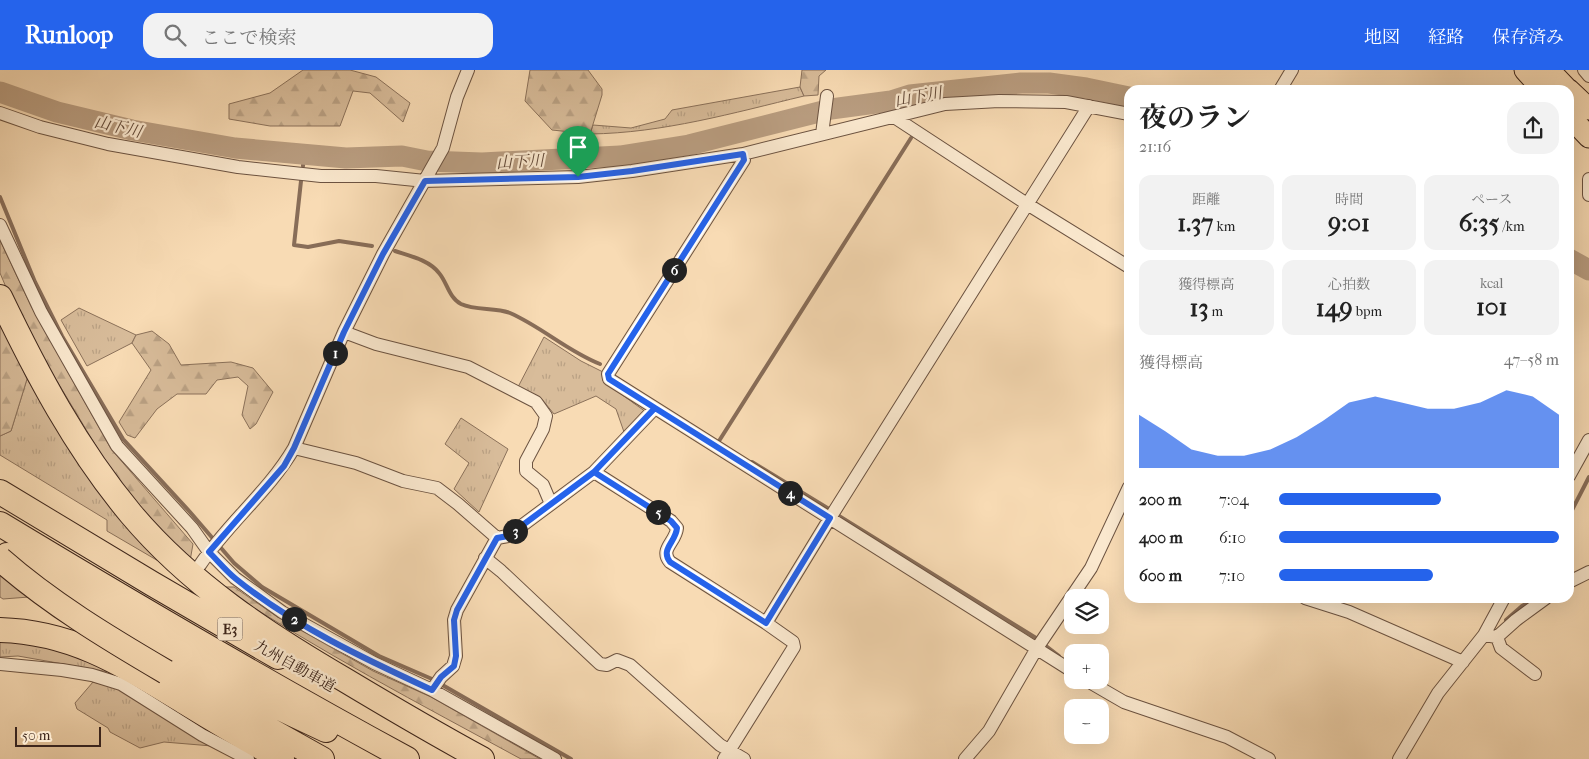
<!DOCTYPE html>
<html lang="ja">
<meta charset="utf-8">
<style>
body{margin:0;font-family:"IM FELL French Canon","Noto Serif JP",serif;background:#f2f2f2;color:#222;height:100vh;display:flex;flex-direction:column;font-size:19px;white-space:nowrap}
*{box-sizing:border-box;margin:0}
p{font-size:16px;color:#767676}
.icon{flex:none;width:28px;height:28px;fill:none;stroke:currentColor;stroke-width:2;stroke-linecap:round;stroke-linejoin:round}
.map{position:relative;flex:1;overflow:hidden}
.details{position:absolute;left:1124px;top:15px;width:450px;height:518px;display:flex;flex-direction:column;background:#fff;border-radius:15px;box-shadow:0 5px 20px #0002}
.details>*{flex:none}
.buttons{position:absolute;left:1064px;top:519px;display:grid;gap:10px}
.buttons a{display:grid;place-items:center;width:45px;height:45px;border-radius:10px;background:#fff;box-shadow:0 5px 20px #0002;font-size:25px}
.scale{position:absolute;left:15px;bottom:12px;width:86px;box-sizing:border-box;padding-left:5px;border:2px solid #3e261b;border-top:0;font-size:14px;line-height:18px;white-space:nowrap;color:#3e261b;-webkit-text-stroke:4px #fae8ce;paint-order:stroke}
.pin{position:absolute;display:grid;place-items:center;width:42px;height:42px;color:#fff;margin:-51px -21px;border-radius:50% 50% 50% 0;rotate:-45deg;box-shadow:0 0 5px #0007}
.pin .icon{rotate:45deg}
.km{position:absolute;width:25px;height:25px;margin:-12px;border-radius:50%;background:#222;color:#fff;font-size:14px;line-height:25px;text-align:center}
.round{display:grid;place-items:center;flex:none;width:52px;height:52px;border-radius:15px;background:#f2f2f2}
.headline{display:flex;align-items:center;justify-content:space-between;height:85px;padding:0 15px}
h1{font-size:28px;font-weight:700;line-height:38px}
.metrics{display:grid;grid-template-columns:repeat(3,1fr);gap:8px;height:85px;padding:5px 15px}
.metrics div{display:grid;align-content:center;border-radius:12px;background:#f2f2f2;text-align:center}
.metrics b{font-size:25px;font-weight:700}
.metrics small{font-size:14px;font-weight:400}
.metrics p{font-size:14px}
.chart{height:140px;padding:10px 15px}
.chart p{display:flex;justify-content:space-between}
.chart svg{width:100%;height:90px;margin-top:5px;fill:#2563eb;opacity:.7}
ul{padding:0 15px;list-style:none;font-size:16px}
li{display:grid;grid-template-columns:80px 60px 1fr;align-items:center;height:38px}
li i{height:12px;border-radius:6px;background:#2563eb}
header{display:flex;align-items:center;gap:30px;box-sizing:border-box;height:70px;padding:0 25px;background:#2563eb;color:#fff}
header strong{font-size:24px}
nav{display:flex;gap:28px;margin-inline-start:auto;font-size:18px}
.search{width:350px;height:45px;background:#f2f2f2;display:flex;align-items:center;gap:12px;box-sizing:border-box;padding:0 18px;border-radius:15px;color:#767676;font-size:19px}
.map>svg:first-child{display:block}
.grass{fill:url(#grass-tufts);stroke:#8b715a}
.forest{fill:url(#forest-firs);stroke:#8b715a}
.lines{fill:none;stroke-linecap:round;stroke-linejoin:round}
.stream{stroke:#886d58;stroke-width:4}
.river{stroke:#b99d80;stroke-width:21}
.minor-casing{stroke:#6c5341;stroke-width:14}
.trunk-casing{stroke:#3e261b;stroke-width:23}
.motorway-casing{stroke:#3e261b;stroke-width:26}
.minor{stroke:#fae8ce;stroke-width:12}
.trunk{stroke:#f8dbb4;stroke-width:21}
.motorway{stroke:#f8dbb4;stroke-width:24}
.motorway-bridge-casing{stroke:#3e261b;stroke-width:26;stroke-linecap:butt}
.motorway-bridge{stroke:#f8dbb4;stroke-width:24}
.route-casing{stroke:#fff;stroke-width:10}
.route{stroke:#2563eb;stroke-width:6}
.labels{text-anchor:middle;stroke-width:4.5;stroke-linejoin:round;paint-order:stroke}
.shield{fill:#fae8ce;stroke:#766051;stroke-width:1}
.shield-label{font-size:14px;font-weight:bold;fill:#3e261b}
.street-label{font-size:15px;fill:#3e261b;stroke:#fae8ce}
.water-label{font-size:16px;font-style:italic;fill:#634a39;stroke:#fae8ce}
</style>
<header>
<strong>Runloop</strong>
<div class="search"><svg class="icon" aria-label="search" viewBox="0 0 24 24"><circle cx="10" cy="10" r="6"/><path d="M15 15l6 6"/></svg>ここで検索</div>
<nav><a>地図</a><a>経路</a><a>保存済み</a></nav>
</header>
<div class="map">
<svg width="1589" height="689" viewBox="0 0 1589 689">
<defs>
<pattern id="grass-tufts" width="24" height="20" patternUnits="userSpaceOnUse" patternTransform="scale(1.25)"><rect width="24" height="20" fill="#d8bc9a"/><path d="M3 7l-1-3M5 7V3M7 7l1-3M15 17l-1-3M17 17v-4M19 17l1-3" fill="none" stroke="#baa184"/></pattern>
<pattern id="forest-firs" width="22" height="20" patternUnits="userSpaceOnUse" patternTransform="scale(1.25)"><rect width="22" height="20" fill="#d8bc9a"/><path d="M5 1l3.5 6h-7zM16 11l3.5 6h-7z" fill="#baa184"/></pattern>
</defs>
<rect width="100%" height="100%" fill="#f8dbb4"/>
<filter id="stains"><feTurbulence type="fractalNoise" baseFrequency=".004" numOctaves="4"/><feColorMatrix values="0 0 0 0 .2 0 0 0 0 .09 0 0 0 0 .02 0 0 0 .5 -.17"/></filter>
<radialGradient id="worn" r=".72"><stop offset=".6" stop-color="#630" stop-opacity="0"/><stop offset="1" stop-color="#630" stop-opacity=".3"/></radialGradient>
<!-- grass -->
<path class="grass" d="M 800,17 L 804,26 C 733,43 663,63 590,64 L 593,55 L 631,58 L 665,49 L 672,40 Z
M 79,238 L 136,265 L 132,273 L 87,296 L 61,250 Z
M 544,267 L 581,291 L 603,302 L 603,311 L 646,342 L 624,362 L 616,339 L 596,326 L 554,344 L 541,328 L 518,317 Z
M 27,309 L 97,419 L 172,499 L 107,461 L 107,450 L 0,385 L 0,366 L 11,361 Z
M 461,348 L 508,379 L 479,442 L 454,419 L 469,393 L 445,374 Z
M 0,491 L 55,525 L 3,529 L 0,527 Z
M 0,571 L 12,571 L 73,582 L 120,604 L 18,586 L 0,587 Z
M 93,612 L 118,618 L 212,676 L 164,672 L 140,678 L 110,662 L 108,658 L 77,639 L 75,633 Z"/>
<!-- forest -->
<path class="forest" d="M 303,0 L 350,0 L 376,7 L 410,33 L 403,52 L 370,23 L 353,21 L 340,56 L 270,56 L 229,49 L 229,34 L 270,23 Z
M 530,0 L 588,0 L 602,19 L 602,25 L 590,64 L 552,60 L 525,31 Z
M 802,0 L 826,0 L 819,6 L 818,25 L 804,26 L 800,17 Z
M 0,170 L 31,236 L 111,379 L 193,474 L 190,491 L 143,444 L 102,386 L 19,248 L 0,203 Z
M 0,251 L 27,309 L 11,361 L 0,366 Z
M 152,261 L 169,274 L 181,295 L 231,292 L 253,298 L 273,322 L 256,354 L 250,359 L 242,345 L 248,316 L 238,307 L 217,310 L 206,324 L 177,324 L 157,339 L 135,368 L 127,365 L 119,352 L 151,300 L 132,273 L 136,265 Z
M 222,517 L 234,517 L 279,548 L 373,601 L 431,627 L 540,689 L 521,689 C 420,634 318,581 222,517 Z"/>
<g class="lines">
<!-- stream -->
<path class="stream" d="M 303,96 L 304,84
M 301,111 L 294,175 L 308,177 L 339,171 L 372,176
M 0,127 L 35,212 L 62,266 L 123,369 L 190,442 L 234,493 L 262,517 L 379,586 L 432,609 L 571,689
M 395,181 C 410,186 429,190 439,203 C 447,212 449,228 461,234 C 476,241 495,237 510,243 C 542,257 567,281 600,294
M 719,371 L 911,68
M 752,392 L 829,439
M 839,446 L 1036,568
M 1569,446 L 1589,407
M 1506,550 L 1522,536 L 1536,528
M 1046,576 L 1059,586"/>
<!-- river -->
<path class="river" d="M 0,22 L 57,42 L 132,60 L 235,78 L 346,88 L 402,86 L 427,91 L 482,93 L 620,86 L 689,75 L 831,39 L 891,31 L 910,25 L 1021,13 L 1049,13 L 1086,18 L 1129,27
M 1569,189 L 1589,200"/>
<defs>
<path id="minor" d="M 1584,0 L 1589,6
M 1280,20 L 1292,0
M 0,43 L 40,57 L 108,74 L 238,97 L 321,106 L 376,106 L 425,111 L 578,107 L 632,101 L 743,84 L 945,34 L 999,31 L 1066,32 L 1129,44
M 894,47 L 1027,134 L 1129,197
M 822,64 L 827,26
M 743,84 L 744,90 L 608,304 L 609,309 L 1072,601
M 1589,109 L 1589,125
M 0,155 L 41,242 L 117,376 L 192,458 L 209,482 L 235,508 L 282,542 L 374,593 L 432,620 L 555,689
M 344,262 L 376,274 L 468,297 L 536,332 L 546,346 L 543,359 L 526,391 L 526,401 L 543,415 L 551,434
M 294,378 L 356,393 L 403,411 L 437,418 L 458,434 L 497,468
M 594,402 L 671,451 L 677,458 C 676,472 659,479 670,492 L 766,553
M 1569,406 L 1589,370
M 497,468 L 508,466 L 594,402 L 655,338
M 485,488 L 501,501 L 600,594 L 607,595 L 617,590 L 630,595 L 720,675 L 744,689
M 200,495 C 228,453 269,421 294,378 L 344,262 L 383,184 L 443,78 L 457,27 L 468,0
M 1569,512 L 1589,502
M 1305,528 L 1349,542 L 1463,592
M 1484,565 L 1497,567 L 1516,550 L 1546,528
M 1497,567 L 1501,578 L 1535,604
M 0,594 L 62,600 L 92,605 L 121,614 L 202,665 L 248,689
M 1086,610 L 1124,632 L 1227,667 L 1269,689
M 432,620 L 441,607 L 453,596 L 456,586 L 454,550 L 457,540 L 497,468
M 724,689 L 794,577 L 793,572 L 766,553 L 830,448 L 1089,36
M 965,689 L 989,661 L 1037,578 L 1091,498 L 1129,417
M 1399,689 L 1438,623 L 1484,565 L 1504,528"/>
<path id="trunk" d="M 1525,0 L 1543,20
M 1549,0 L 1568,20
M 1569,20 L 1589,39
M 1569,46 L 1589,67"/>
<path id="motorway" d="M 0,227 C 37,304 76,378 131,444 C 190,514 266,564 345,610 C 390,637 436,664 482,689
M 0,422 L 151,513 L 278,587
M 0,454 C 134,535 269,614 407,689
M 7,485 C 108,548 217,610 326,660
M 0,560 C 74,562 125,596 186,633 C 217,652 249,671 282,689
M 166,602 L 322,689"/>
</defs>
<!-- minor casing -->
<use href="#minor" class="minor-casing"/>
<!-- trunk casing -->
<use href="#trunk" class="trunk-casing"/>
<!-- motorway casing -->
<use href="#motorway" class="motorway-casing"/>
<!-- minor -->
<use href="#minor" class="minor"/>
<!-- trunk -->
<use href="#trunk" class="trunk"/>
<!-- motorway -->
<use href="#motorway" class="motorway"/>
<defs>
<path id="motorway-bridge" d="M 0,489 C 50,533 108,568 166,602"/>
</defs>
<!-- motorway-bridge casing -->
<use href="#motorway-bridge" class="motorway-bridge-casing"/>
<!-- motorway-bridge -->
<use href="#motorway-bridge" class="motorway-bridge"/>
</g>
<g class="lines">
<defs>
<path id="route" d="M 578,107 L 425,111 L 383,184 L 344,262 L 294,378 L 284,396 L 209,482 C 218,491 226,501 236,509 C 294,556 365,589 432,620 L 441,607 L 454,596 L 456,586 L 454,550 L 457,540 L 497,468 L 508,466 L 594,402 L 655,338 L 830,448 L 766,553 L 670,492 C 660,479 676,472 677,458 L 671,451 L 594,402 L 655,338 L 609,309 L 608,304 L 744,90 L 743,84 L 632,101 L 578,107"/>
</defs>
<!-- route casing -->
<use href="#route" class="route-casing"/>
<!-- route -->
<use href="#route" class="route"/>
</g>
<g class="labels">
<!-- shield labels -->
<rect class="shield" x="217.5" y="547.5" width="25" height="23" rx="4"/>
<g class="shield-label">
<text x="230" y="564">E3</text>
</g>
<!-- street labels -->
<g class="street-label">
<text transform="translate(295 596) rotate(29)" y="5">九州自動車道</text>
</g>
<!-- water labels -->
<g class="water-label">
<text transform="translate(918 26) rotate(-10)" y="6">山下川</text>
<text transform="translate(118 56) rotate(13)" y="6">山下川</text>
<text transform="translate(520 91) rotate(-3)" y="6">山下川</text>
</g>
</g>
<rect width="100%" height="100%" filter="url(#stains)"/>
<rect width="100%" height="100%" fill="url(#worn)"/>
</svg>
<div class="buttons">
<a><svg class="icon" aria-label="layers" viewBox="0 0 24 24"><path d="M12 4l9 5-9 5-9-5zM3 14l9 5 9-5"/></svg></a>
<a>+</a>
<a>−</a>
</div>
<div class="scale">50 m</div>
<div class="pin" style="left:578px;top:107px;background:#1e9e55"><svg class="icon" aria-label="arrive" viewBox="0 0 24 24"><path d="M6 21V4h12l-3 4 3 4H6"/></svg></div>
<b class="km" style="left:335px;top:283px">1</b>
<b class="km" style="left:294px;top:549px">2</b>
<b class="km" style="left:515px;top:461px">3</b>
<b class="km" style="left:790px;top:423px">4</b>
<b class="km" style="left:658px;top:442px">5</b>
<b class="km" style="left:674px;top:200px">6</b>
<section class="details">
<div class="headline"><div><h1>夜のラン</h1><p>21:16</p></div><a class="round"><svg class="icon" aria-label="share" viewBox="0 0 24 24"><path d="M12 15V3M7 8l5-5 5 5M5 13v7h14v-7"/></svg></a></div>
<div class="metrics">
<div><p>距離</p><b>1.37<small> km</small></b></div>
<div><p>時間</p><b>9:01</b></div>
<div><p>ペース</p><b>6:35<small> /km</small></b></div>
</div>
<div class="metrics">
<div><p>獲得標高</p><b>13<small> m</small></b></div>
<div><p>心拍数</p><b>149<small> bpm</small></b></div>
<div><p>kcal</p><b>101</b></div>
</div>
<div class="chart"><p><span>獲得標高</span>47–58 m</p>
<svg viewBox="0 0 160 44" preserveAspectRatio="none"><path d="M0 44V18L10 26L20 35L30 38L40 38L50 35L60 29L70 21L80 12L90 9L100 12L110 15L120 15L130 12L140 6L150 9L160 18V44z"/></svg>
</div>
<ul>
<li><b>200 m</b>7:04<i style="width:58%"></i></li>
<li><b>400 m</b>6:10<i style="width:100%"></i></li>
<li><b>600 m</b>7:10<i style="width:55%"></i></li>
</ul>
</section>
</div>
